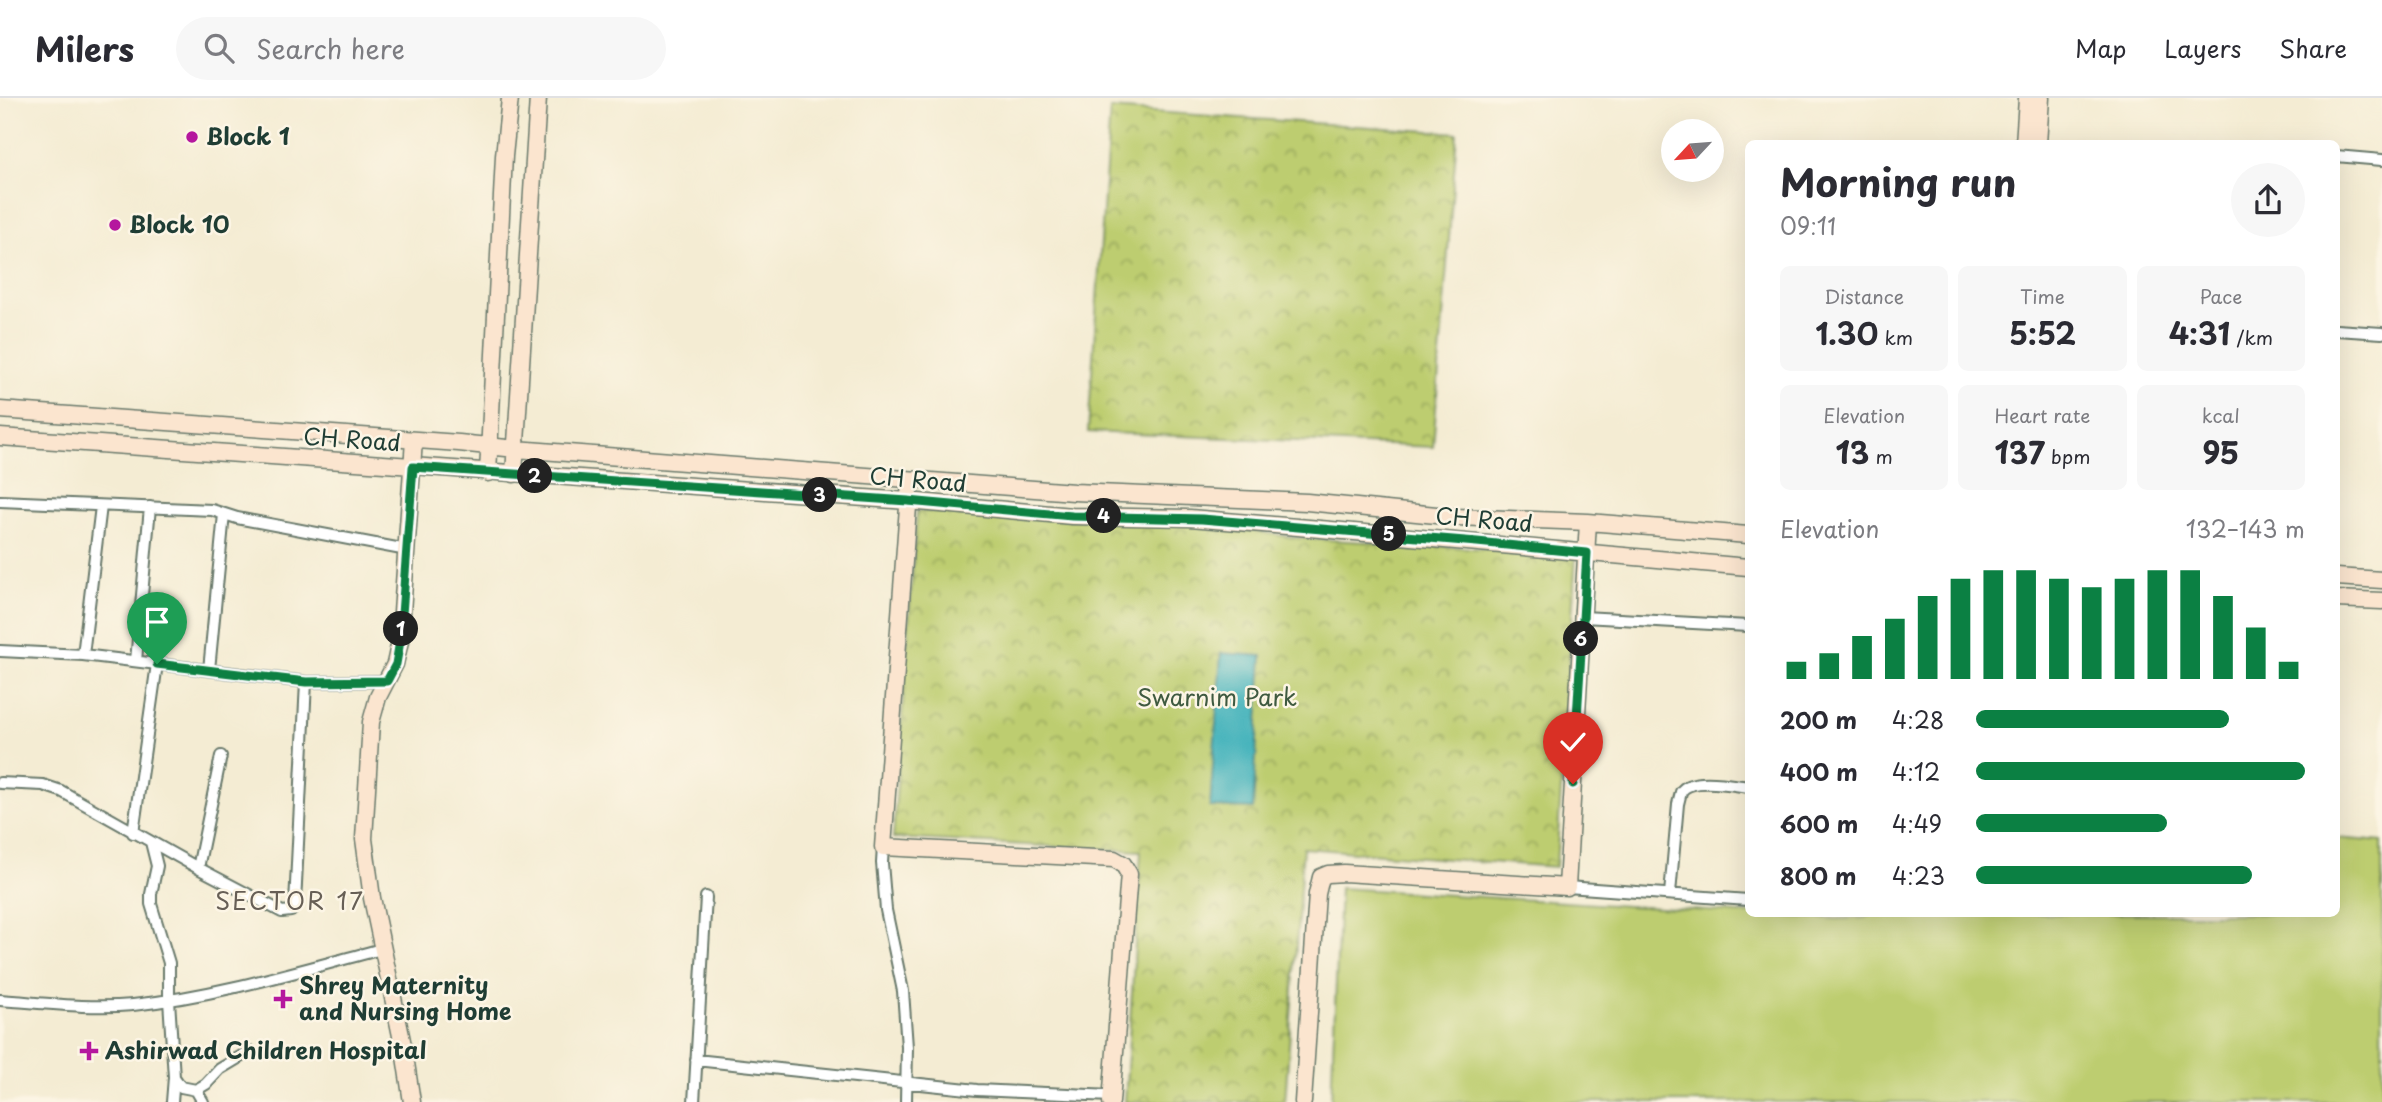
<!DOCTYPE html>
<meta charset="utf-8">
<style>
body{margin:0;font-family:"Playpen Sans",sans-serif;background:#f7f7f7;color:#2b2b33;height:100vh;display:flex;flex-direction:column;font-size:26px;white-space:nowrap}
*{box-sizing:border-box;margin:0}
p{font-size:23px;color:#7c7c81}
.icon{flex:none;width:38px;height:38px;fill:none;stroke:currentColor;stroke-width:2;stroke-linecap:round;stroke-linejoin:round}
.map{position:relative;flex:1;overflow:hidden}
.drawer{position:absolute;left:1745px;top:42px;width:595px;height:777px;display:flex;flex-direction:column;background:#fff;border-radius:10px;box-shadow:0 7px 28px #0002}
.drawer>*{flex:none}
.needle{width:46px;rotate:244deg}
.controls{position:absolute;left:1661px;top:21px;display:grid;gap:14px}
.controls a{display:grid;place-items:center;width:63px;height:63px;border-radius:50%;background:#fff;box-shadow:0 7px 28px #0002;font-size:35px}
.pin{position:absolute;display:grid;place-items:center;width:60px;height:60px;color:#fff;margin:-72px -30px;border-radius:50% 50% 50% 0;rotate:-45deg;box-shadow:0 0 7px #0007}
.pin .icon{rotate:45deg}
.km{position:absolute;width:35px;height:35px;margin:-18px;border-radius:50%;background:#222;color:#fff;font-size:19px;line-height:35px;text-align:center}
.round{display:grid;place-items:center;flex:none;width:74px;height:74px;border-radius:37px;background:#f7f7f7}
.head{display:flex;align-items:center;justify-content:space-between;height:119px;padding:0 35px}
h1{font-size:38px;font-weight:700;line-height:52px}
.metrics{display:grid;grid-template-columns:repeat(3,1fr);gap:10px;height:119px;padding:7px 35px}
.metrics div{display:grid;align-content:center;border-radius:10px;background:#f7f7f7;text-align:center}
.metrics b{font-size:30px;font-weight:700}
.metrics small{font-size:19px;font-weight:400}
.metrics p{font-size:19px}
.chart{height:196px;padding:14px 35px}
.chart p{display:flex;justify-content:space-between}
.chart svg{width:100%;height:126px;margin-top:7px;stroke:#0b8043;stroke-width:6}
ul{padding:0 35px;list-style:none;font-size:23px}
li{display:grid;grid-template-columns:112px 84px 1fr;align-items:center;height:52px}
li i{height:18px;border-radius:9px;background:#0b8043}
header{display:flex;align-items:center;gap:42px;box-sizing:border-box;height:98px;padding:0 35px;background:#fff;border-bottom:2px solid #e1e1e2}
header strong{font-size:33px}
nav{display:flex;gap:38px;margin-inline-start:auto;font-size:24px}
.search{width:490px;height:63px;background:#f7f7f7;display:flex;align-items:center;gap:18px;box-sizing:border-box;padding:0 24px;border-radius:38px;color:#7c7c81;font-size:26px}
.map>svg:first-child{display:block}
.grass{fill:#bdcd70;stroke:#6e8552;stroke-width:2}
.park{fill:url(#park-crowns);stroke:#6e8552;stroke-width:2}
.water{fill:#44b3bc;stroke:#327878;stroke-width:2}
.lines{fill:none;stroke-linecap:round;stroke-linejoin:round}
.street-casing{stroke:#6a7a6c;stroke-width:14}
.secondary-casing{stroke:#6a7a6c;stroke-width:19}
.street{stroke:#fff;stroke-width:10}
.secondary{stroke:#fbe5cf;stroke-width:16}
.route-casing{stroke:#fff;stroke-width:14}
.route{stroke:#0b8043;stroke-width:9}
.poi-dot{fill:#b5179e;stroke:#fcf5e5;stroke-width:2.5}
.labels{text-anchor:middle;stroke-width:5;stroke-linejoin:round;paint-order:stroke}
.poi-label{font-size:23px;font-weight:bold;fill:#1f3d34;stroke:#fcf5e5;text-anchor:start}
.street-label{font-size:23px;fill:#1f3d34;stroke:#fcf5e5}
.park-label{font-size:23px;fill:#3f5a40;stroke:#fcf5e5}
.neighbourhood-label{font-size:24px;letter-spacing:2px;fill:#675f56;stroke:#fcf5e5}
</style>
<header>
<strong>Milers</strong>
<div class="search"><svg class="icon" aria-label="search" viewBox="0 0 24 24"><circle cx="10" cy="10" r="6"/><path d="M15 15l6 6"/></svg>Search here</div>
<nav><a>Map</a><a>Layers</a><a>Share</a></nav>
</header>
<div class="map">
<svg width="2382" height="1004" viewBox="0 0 2382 1004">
<defs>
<pattern id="park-crowns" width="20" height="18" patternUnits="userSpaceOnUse" patternTransform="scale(1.75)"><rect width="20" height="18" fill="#bdcd70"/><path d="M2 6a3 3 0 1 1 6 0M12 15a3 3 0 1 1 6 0" fill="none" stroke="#99a85d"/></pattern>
</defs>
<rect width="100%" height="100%" fill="#fcf5e5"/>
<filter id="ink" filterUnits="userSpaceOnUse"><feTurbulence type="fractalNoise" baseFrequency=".0143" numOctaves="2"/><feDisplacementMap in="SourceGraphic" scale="14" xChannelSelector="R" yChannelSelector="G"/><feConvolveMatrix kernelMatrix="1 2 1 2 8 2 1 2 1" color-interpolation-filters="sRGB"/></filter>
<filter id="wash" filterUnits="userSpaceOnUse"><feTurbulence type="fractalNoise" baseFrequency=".00686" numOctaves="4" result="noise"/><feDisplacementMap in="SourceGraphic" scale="28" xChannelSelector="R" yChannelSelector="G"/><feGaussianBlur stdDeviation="1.57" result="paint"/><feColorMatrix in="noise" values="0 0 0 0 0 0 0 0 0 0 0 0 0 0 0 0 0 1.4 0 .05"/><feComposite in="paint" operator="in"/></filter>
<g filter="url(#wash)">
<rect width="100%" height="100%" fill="#f4ecd3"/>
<!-- grass -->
<path class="grass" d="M 2336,740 L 2382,744 L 2382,1004 L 1331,1004 L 1340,790 L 1837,821 L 1865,820 L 1872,816 L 2336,816 Z"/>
<!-- park -->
<path class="park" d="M 1110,11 L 1457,35 L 1433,349 L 1088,334 Z
M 917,413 L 1224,428 L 1296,440 L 1576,456 L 1556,769 L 1303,750 L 1285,1004 L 1125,1004 L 1141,753 L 893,740 Z"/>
<!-- water -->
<path class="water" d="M 1221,555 L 1262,558 L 1253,711 L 1210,709 Z"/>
</g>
<g filter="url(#ink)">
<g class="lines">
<defs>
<path id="street" d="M 2336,58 L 2382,62
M 2336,232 L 2382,235
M 0,403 L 212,412 L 237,420 L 407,452
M 1583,519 L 1748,528
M 0,553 L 83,557 L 306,584 L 388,583
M 83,557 L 101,408
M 136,563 L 150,409
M 209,572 L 224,416
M 0,685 L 43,687 L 61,693 L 198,770 L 282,814 L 291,813 L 295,806 L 306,584
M 133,735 L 157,566
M 151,744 L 157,768 L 151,796 L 151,806 L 169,865 L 169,902 L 174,979 L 181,989 L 196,992 L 203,1004
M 883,749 L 882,765 L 886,812 L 903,893 L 907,949 L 906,1004
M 198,770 L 221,658
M 1567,789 L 1748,802
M 1670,796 L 1678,706 C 1679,702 1680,698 1681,694 C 1690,678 1733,687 1748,689
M 0,902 C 44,905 89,911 133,907 C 217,898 301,872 382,851
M 696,962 L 977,992 L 1112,998
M 196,992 L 206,986 L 220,971 L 250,953
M 172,1004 L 174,979
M 694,1004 L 706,799"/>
<path id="secondary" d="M 2024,46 L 2027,0
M 2038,46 L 2041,0
M 0,312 L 459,345 L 516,351 L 1074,394 L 1307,404 L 1456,419 L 1588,424 L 1748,437
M 0,339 L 908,403 L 1072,418 L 1190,420 L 1309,430 L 1748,469
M 488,375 L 504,58 L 510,0
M 514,376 L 538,0
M 909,395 L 883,749 L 1114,761 L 1123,766 L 1129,776 L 1111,1004
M 2336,479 L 2382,482
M 2336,501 L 2382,503
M 412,1004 L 404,952 L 372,800 L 364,741 L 371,624 L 378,599 L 395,566 L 400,543 L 414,342
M 1303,1004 L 1317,796 L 1321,779 L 1328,776 L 1344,775 L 1567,789 L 1588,424"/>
</defs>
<!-- street casing -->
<use href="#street" class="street-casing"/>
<!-- secondary casing -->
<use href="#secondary" class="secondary-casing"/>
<!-- street -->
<use href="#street" class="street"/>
<!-- secondary -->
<use href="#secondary" class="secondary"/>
</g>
</g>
<g class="lines" filter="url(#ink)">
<defs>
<path id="route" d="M 157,566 L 306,584 L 387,583 L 396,566 L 400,543 L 413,369 L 908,403 L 1072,418 L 1202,421 L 1477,444 L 1587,455 L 1573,686"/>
</defs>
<!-- route casing -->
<use href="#route" class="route-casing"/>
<!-- route -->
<use href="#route" class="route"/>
</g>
<!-- markers -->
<g class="poi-dot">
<circle cx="192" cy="39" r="7"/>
<circle cx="115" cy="127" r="7"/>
<path d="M279.5 890.5h7v7h7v7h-7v7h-7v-7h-7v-7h7z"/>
<path d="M85.5 942.5h7v7h7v7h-7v7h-7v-7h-7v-7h7z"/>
</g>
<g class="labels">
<!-- poi labels -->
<g class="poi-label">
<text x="206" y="47">Block 1</text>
<text x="129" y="135">Block 10</text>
<text x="299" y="896">Shrey Maternity<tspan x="299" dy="26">and Nursing Home</tspan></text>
<text x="105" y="961">Ashirwad Children Hospital</text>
</g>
<!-- street labels -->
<g class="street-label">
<text transform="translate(352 342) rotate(4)" y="8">CH Road</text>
<text transform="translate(918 382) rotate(5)" y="8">CH Road</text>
<text transform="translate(1484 422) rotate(5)" y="8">CH Road</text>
</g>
<!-- park labels -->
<g class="park-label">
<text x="1217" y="608">Swarnim Park</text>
</g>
<!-- neighbourhood labels -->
<g class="neighbourhood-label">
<text x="290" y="812">SECTOR 17</text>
</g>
</g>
</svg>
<div class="controls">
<a><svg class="needle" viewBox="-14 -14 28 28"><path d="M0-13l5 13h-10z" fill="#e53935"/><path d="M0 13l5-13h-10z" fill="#7c7c81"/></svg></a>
</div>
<div class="pin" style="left:157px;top:566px;background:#1e9e55"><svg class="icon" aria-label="arrive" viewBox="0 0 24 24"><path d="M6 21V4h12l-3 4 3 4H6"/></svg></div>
<div class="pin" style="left:1573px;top:686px;background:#d93025"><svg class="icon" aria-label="check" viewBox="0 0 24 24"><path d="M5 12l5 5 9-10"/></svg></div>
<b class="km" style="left:401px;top:531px">1</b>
<b class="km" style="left:535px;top:378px">2</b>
<b class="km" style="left:820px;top:397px">3</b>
<b class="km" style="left:1104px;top:418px">4</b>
<b class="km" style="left:1389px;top:436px">5</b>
<b class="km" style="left:1581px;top:541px">6</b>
<section class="drawer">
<div class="head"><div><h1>Morning run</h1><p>09:11</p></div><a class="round"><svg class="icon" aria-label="share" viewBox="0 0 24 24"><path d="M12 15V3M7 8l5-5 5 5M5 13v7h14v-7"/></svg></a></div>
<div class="metrics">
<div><p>Distance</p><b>1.30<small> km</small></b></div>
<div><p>Time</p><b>5:52</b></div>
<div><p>Pace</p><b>4:31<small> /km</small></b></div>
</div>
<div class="metrics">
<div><p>Elevation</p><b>13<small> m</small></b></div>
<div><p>Heart rate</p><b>137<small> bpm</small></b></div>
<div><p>kcal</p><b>95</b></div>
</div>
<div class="chart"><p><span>Elevation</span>132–143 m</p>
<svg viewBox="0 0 160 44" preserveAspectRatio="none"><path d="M5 44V38M15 44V35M25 44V29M35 44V23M45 44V15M55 44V9M65 44V6M75 44V6M85 44V9M95 44V12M105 44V9M115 44V6M125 44V6M135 44V15M145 44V26M155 44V38"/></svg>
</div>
<ul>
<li><b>200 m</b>4:28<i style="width:77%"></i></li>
<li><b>400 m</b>4:12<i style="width:100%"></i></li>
<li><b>600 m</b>4:49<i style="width:58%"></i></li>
<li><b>800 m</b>4:23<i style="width:84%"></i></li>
</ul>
</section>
</div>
